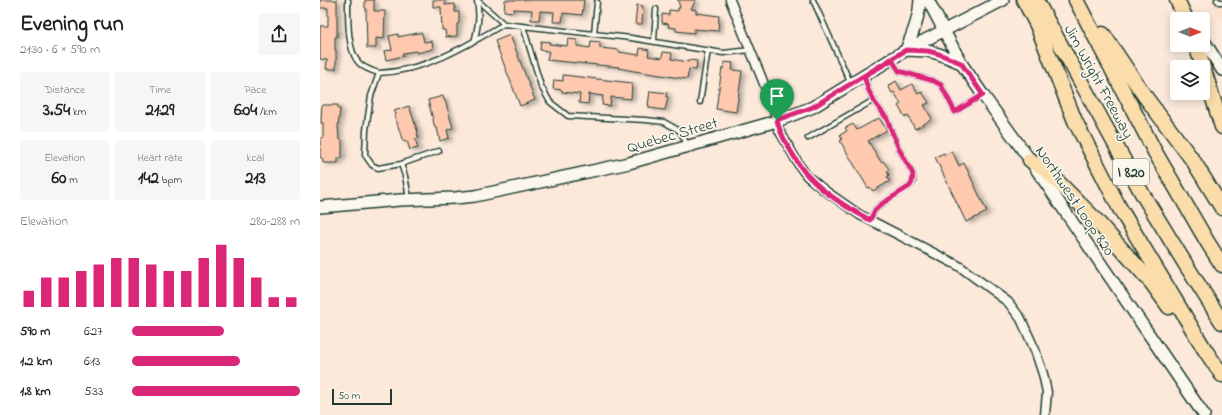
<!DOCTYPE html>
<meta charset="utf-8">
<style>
body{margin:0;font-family:"Indie Flower",sans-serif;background:#f6f6f6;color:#222;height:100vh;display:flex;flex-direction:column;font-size:15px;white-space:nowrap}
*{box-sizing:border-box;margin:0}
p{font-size:13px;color:#767676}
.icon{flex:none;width:22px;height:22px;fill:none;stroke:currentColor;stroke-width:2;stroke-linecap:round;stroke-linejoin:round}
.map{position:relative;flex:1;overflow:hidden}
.details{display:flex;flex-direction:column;background:#fff;width:320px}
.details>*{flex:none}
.needle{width:26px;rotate:90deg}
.tools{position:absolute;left:850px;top:12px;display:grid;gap:8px}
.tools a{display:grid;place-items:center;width:40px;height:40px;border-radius:4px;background:#fff;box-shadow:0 2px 10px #0003;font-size:20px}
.scale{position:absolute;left:12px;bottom:10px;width:60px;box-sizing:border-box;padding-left:4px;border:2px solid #1f3d34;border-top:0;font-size:11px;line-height:14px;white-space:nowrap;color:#1f3d34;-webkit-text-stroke:3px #fbf7ec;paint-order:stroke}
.pin{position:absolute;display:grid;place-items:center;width:34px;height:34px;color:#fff;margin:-41px -17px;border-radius:50% 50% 50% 0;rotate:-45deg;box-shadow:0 0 4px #0007}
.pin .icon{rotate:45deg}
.round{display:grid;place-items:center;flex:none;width:42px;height:42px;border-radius:4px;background:#f6f6f6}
.head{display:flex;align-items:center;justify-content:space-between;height:68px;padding:0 20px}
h1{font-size:22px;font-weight:700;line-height:30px}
.stats{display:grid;grid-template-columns:repeat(3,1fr);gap:6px;height:68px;padding:4px 20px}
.stats div{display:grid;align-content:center;border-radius:4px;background:#f6f6f6;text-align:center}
.stats b{font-size:17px;font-weight:700}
.stats small{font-size:11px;font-weight:400}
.stats p{font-size:11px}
.chart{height:112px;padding:8px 20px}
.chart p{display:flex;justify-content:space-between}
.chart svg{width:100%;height:72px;margin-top:4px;stroke:#db2777;stroke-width:6}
ul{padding:0 20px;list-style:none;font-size:13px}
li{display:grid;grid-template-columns:64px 48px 1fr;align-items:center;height:30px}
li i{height:10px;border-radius:5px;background:#db2777}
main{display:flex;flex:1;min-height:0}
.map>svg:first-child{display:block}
.built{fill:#fddfcd}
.building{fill:#fec9af;stroke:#1f3d34;filter:url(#shadow)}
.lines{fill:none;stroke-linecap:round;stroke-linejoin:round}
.lane-casing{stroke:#1f3d34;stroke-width:7}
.street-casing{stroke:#1f3d34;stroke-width:11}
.secondary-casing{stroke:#1f3d34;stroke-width:14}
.highway-casing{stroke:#1f3d34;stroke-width:17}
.lane{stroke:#fbf7ec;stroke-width:4}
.street{stroke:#fbf7ec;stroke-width:8}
.secondary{stroke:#fbf7ec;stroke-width:11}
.highway{stroke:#fbddab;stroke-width:14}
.route-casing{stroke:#fff;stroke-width:8}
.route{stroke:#db2777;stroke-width:5}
.labels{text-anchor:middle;stroke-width:3.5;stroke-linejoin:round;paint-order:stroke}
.shield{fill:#fbf7ec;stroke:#61756b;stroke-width:1}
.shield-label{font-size:15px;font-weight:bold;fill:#1f3d34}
.street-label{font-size:16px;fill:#1f3d34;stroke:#fbf7ec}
</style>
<main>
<section class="details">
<div class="head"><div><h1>Evening run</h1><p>21:30 · 6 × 590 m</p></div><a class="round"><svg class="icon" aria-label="share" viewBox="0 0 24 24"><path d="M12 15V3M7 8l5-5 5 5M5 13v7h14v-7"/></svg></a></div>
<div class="stats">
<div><p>Distance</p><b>3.54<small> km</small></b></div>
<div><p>Time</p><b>21:29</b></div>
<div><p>Pace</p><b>6:04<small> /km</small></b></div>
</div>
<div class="stats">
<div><p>Elevation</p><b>60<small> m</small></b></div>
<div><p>Heart rate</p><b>142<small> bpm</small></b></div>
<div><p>kcal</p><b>213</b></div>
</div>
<div class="chart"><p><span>Elevation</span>280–288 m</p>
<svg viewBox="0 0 160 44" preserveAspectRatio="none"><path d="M5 44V34M15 44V26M25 44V26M35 44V22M45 44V18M55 44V14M65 44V14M75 44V18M85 44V22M95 44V22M105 44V14M115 44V6M125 44V14M135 44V26M145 44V38M155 44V38"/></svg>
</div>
<ul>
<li><b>590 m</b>6:27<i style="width:55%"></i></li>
<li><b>1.2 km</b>6:13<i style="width:64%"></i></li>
<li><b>1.8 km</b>5:33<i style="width:100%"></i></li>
</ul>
</section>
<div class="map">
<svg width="902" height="415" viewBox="0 0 902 415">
<defs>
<filter id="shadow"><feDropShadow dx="4" dy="2" stdDeviation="2" flood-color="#0004"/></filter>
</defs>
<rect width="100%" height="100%" fill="#fce9da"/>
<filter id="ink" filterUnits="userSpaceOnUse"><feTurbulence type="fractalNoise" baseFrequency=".025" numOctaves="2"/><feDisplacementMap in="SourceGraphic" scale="8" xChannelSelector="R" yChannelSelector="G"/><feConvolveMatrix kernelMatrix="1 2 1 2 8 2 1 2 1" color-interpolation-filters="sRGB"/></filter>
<g filter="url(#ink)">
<!-- built -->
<path class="built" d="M 890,0 L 902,0 L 902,23 Z"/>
<!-- building -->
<path class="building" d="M 0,0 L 17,0 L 17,37 L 15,37 L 15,50 L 16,50 L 16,69 L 6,69 L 7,60 L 0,59 L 0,26 L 8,26 L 8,8 L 0,8 Z
M 45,0 L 54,0 L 54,11 L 65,11 L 64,39 L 56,38 L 56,48 L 47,48 L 46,8 L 45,8 Z
M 113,0 L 125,0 L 125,5 L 135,4 L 135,12 L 139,12 L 139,23 L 137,24 L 137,36 L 126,37 L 125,30 L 122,30 L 121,7 L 113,7 Z
M 185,0 L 264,0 L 262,15 L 243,13 L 242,22 L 233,22 L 234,12 L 220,11 L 219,20 L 211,20 L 212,10 L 194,9 L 193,12 L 184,11 Z
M 358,0 L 376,0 L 371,9 L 376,10 L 376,13 L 399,16 L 398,31 L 374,29 L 374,33 L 356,31 L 356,28 L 348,27 L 349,24 L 342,23 L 342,14 L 349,15 L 349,10 L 358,11 L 358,8 L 360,8 Z
M 317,5 L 323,6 L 322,24 L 315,24 Z
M 98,33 L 102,33 L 104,42 L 112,41 L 113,49 L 97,53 L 96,51 L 83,53 L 83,56 L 66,60 L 64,51 L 72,50 L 69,36 L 78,34 L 78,37 Z
M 190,35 L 215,100 L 200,106 L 175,41 Z
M 248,39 L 257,40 L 257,46 L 270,48 L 271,41 L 280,42 L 280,48 L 299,50 L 299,52 L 319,55 L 320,48 L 329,50 L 328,56 L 342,58 L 343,52 L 352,53 L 351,59 L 368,62 L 369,60 L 377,61 L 376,70 L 369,69 L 367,79 L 314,71 L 298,68 L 299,67 L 227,60 L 229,51 L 220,50 L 221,41 L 230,42 L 229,44 L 247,46 Z
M 404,62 L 413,63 L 412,70 L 422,71 L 416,112 L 396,109 L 402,68 L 403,69 Z
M 243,75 L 312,83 L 311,99 L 291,97 L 290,106 L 282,105 L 283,96 L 269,94 L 268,104 L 259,103 L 260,94 L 242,92 L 242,90 L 233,89 L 234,80 L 243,81 Z
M 576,81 L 581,90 L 592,84 L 598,94 L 602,92 L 609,103 L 604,105 L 612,119 L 595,129 L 588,116 L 585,117 L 578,106 L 581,104 L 574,92 L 572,93 L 568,86 Z
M 330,91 L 347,93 L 346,97 L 348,97 L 345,110 L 329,108 L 329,105 L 328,105 Z
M 123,96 L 124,100 L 125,100 L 133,128 L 127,130 L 129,138 L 120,141 L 117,128 L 115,128 L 108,100 Z
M 2,105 L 18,105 L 18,109 L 20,109 L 18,127 L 19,139 L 22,140 L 22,158 L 18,158 L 18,163 L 3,163 L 3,159 L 0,157 L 0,139 L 1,139 L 1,138 L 3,137 L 3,123 L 1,123 L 1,119 Z
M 89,106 L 98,133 L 97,134 L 99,138 L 95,139 L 98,148 L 90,150 L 87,141 L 84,142 L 82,139 L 75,116 L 76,114 L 74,111 Z
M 559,118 L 567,130 L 548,141 L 561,162 L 563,161 L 569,169 L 567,171 L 569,175 L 567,177 L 570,181 L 553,191 L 550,187 L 548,188 L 520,141 L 522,140 L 520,135 L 527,131 L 525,128 L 533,124 L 537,130 Z
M 632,151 L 639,166 L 644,163 L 667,212 L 646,222 L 615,157 L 624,153 L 625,155 Z"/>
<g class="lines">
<defs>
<path id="lane" d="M 28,0 C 28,16 27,51 39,63 C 44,68 52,71 59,73 L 51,96 L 46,130 L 45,155 L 52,165 L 58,168 L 81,164 L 85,176 L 89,198
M 157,0 L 184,24 L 311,38 L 403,53 L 431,50
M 493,0 L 531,84
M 897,0 L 899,2 L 902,2
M 203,26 L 221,86 L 230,102 L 248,116 L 326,120 L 344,122 L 360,131 L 368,146
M 274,34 L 277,2
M 334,41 L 336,9
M 154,42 C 158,27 160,16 157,1
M 572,60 L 579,71 L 614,81 L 621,85 L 635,112 L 663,95
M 59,73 C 105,71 145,47 184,24
M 545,76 L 548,89 L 555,103 L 566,117 L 579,149 L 593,174 L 593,182 L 590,186 L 563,203 L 555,210 L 550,220
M 380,102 L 388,50
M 488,138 L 554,100
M 81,164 L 119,151"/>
<path id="street" d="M 410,0 L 453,106 L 459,130 L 479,165 L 487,176 L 504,190 L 540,215 L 639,266 L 688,302 L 701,319 L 715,350 L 723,374 L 727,392 L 725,415"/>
<path id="secondary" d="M 600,0 C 599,20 593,32 586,50 L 608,51 L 619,54 L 641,63
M 608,0 L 641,63 L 663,95 L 710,160 L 884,415
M 883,39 L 902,70
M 0,207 L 80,200 L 135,198 L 155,196 L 309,163 L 457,121 L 493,107 L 586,50 L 683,0"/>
<path id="highway" d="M 704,0 L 717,25 L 755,121 L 799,207 L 885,350 L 902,375
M 716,0 L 823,195 L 866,265 L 902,322
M 756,0 L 835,152 L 888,243 L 902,265
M 857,0 L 866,19
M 783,34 L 824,95 L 874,162 L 902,208
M 876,45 L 902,127
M 710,160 L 725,169 L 774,218 L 831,282 L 849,307"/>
</defs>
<!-- lane casing -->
<use href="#lane" class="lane-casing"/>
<!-- street casing -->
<use href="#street" class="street-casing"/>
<!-- secondary casing -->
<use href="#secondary" class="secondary-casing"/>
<!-- highway casing -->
<use href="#highway" class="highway-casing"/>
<!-- lane -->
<use href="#lane" class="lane"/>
<!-- street -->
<use href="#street" class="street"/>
<!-- secondary -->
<use href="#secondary" class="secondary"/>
<!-- highway -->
<use href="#highway" class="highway"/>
</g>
</g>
<g class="lines" filter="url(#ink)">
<defs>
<path id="route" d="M 457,120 L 493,107 L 586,50 L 608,51 L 619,54 L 641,63 L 663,95 L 635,112 L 621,85 L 614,81 L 579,71 L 572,60 L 544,76 L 548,89 L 555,103 L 566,117 L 579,149 L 593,174 L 592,182 L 590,186 L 563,203 L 555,210 L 550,220 C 529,209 504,193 488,176 C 480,168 475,158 469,148 C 464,139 459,131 457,120"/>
</defs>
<!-- route casing -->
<use href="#route" class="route-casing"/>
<!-- route -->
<use href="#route" class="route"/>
</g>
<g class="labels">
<!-- shield labels -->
<rect class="shield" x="793" y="159" width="36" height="26" rx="3"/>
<g class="shield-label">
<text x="811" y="177">I 820</text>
</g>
<!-- street labels -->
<g class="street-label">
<text transform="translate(780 81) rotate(61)" y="6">Jim Wright Freeway</text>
<text transform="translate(352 134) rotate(-16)" y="6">Quebec Street</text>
<text transform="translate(756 200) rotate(56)" y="6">Northwest Loop 820</text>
</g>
</g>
</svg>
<div class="tools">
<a><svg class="needle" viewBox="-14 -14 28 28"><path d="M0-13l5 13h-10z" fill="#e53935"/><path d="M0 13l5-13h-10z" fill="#767676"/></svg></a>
<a><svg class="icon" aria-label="layers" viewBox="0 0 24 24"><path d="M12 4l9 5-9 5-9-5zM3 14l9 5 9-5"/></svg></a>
</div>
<div class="scale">50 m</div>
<div class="pin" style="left:457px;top:120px;background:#1e9e55"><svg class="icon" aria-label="arrive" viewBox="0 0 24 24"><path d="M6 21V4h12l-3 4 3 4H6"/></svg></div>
</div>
</main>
